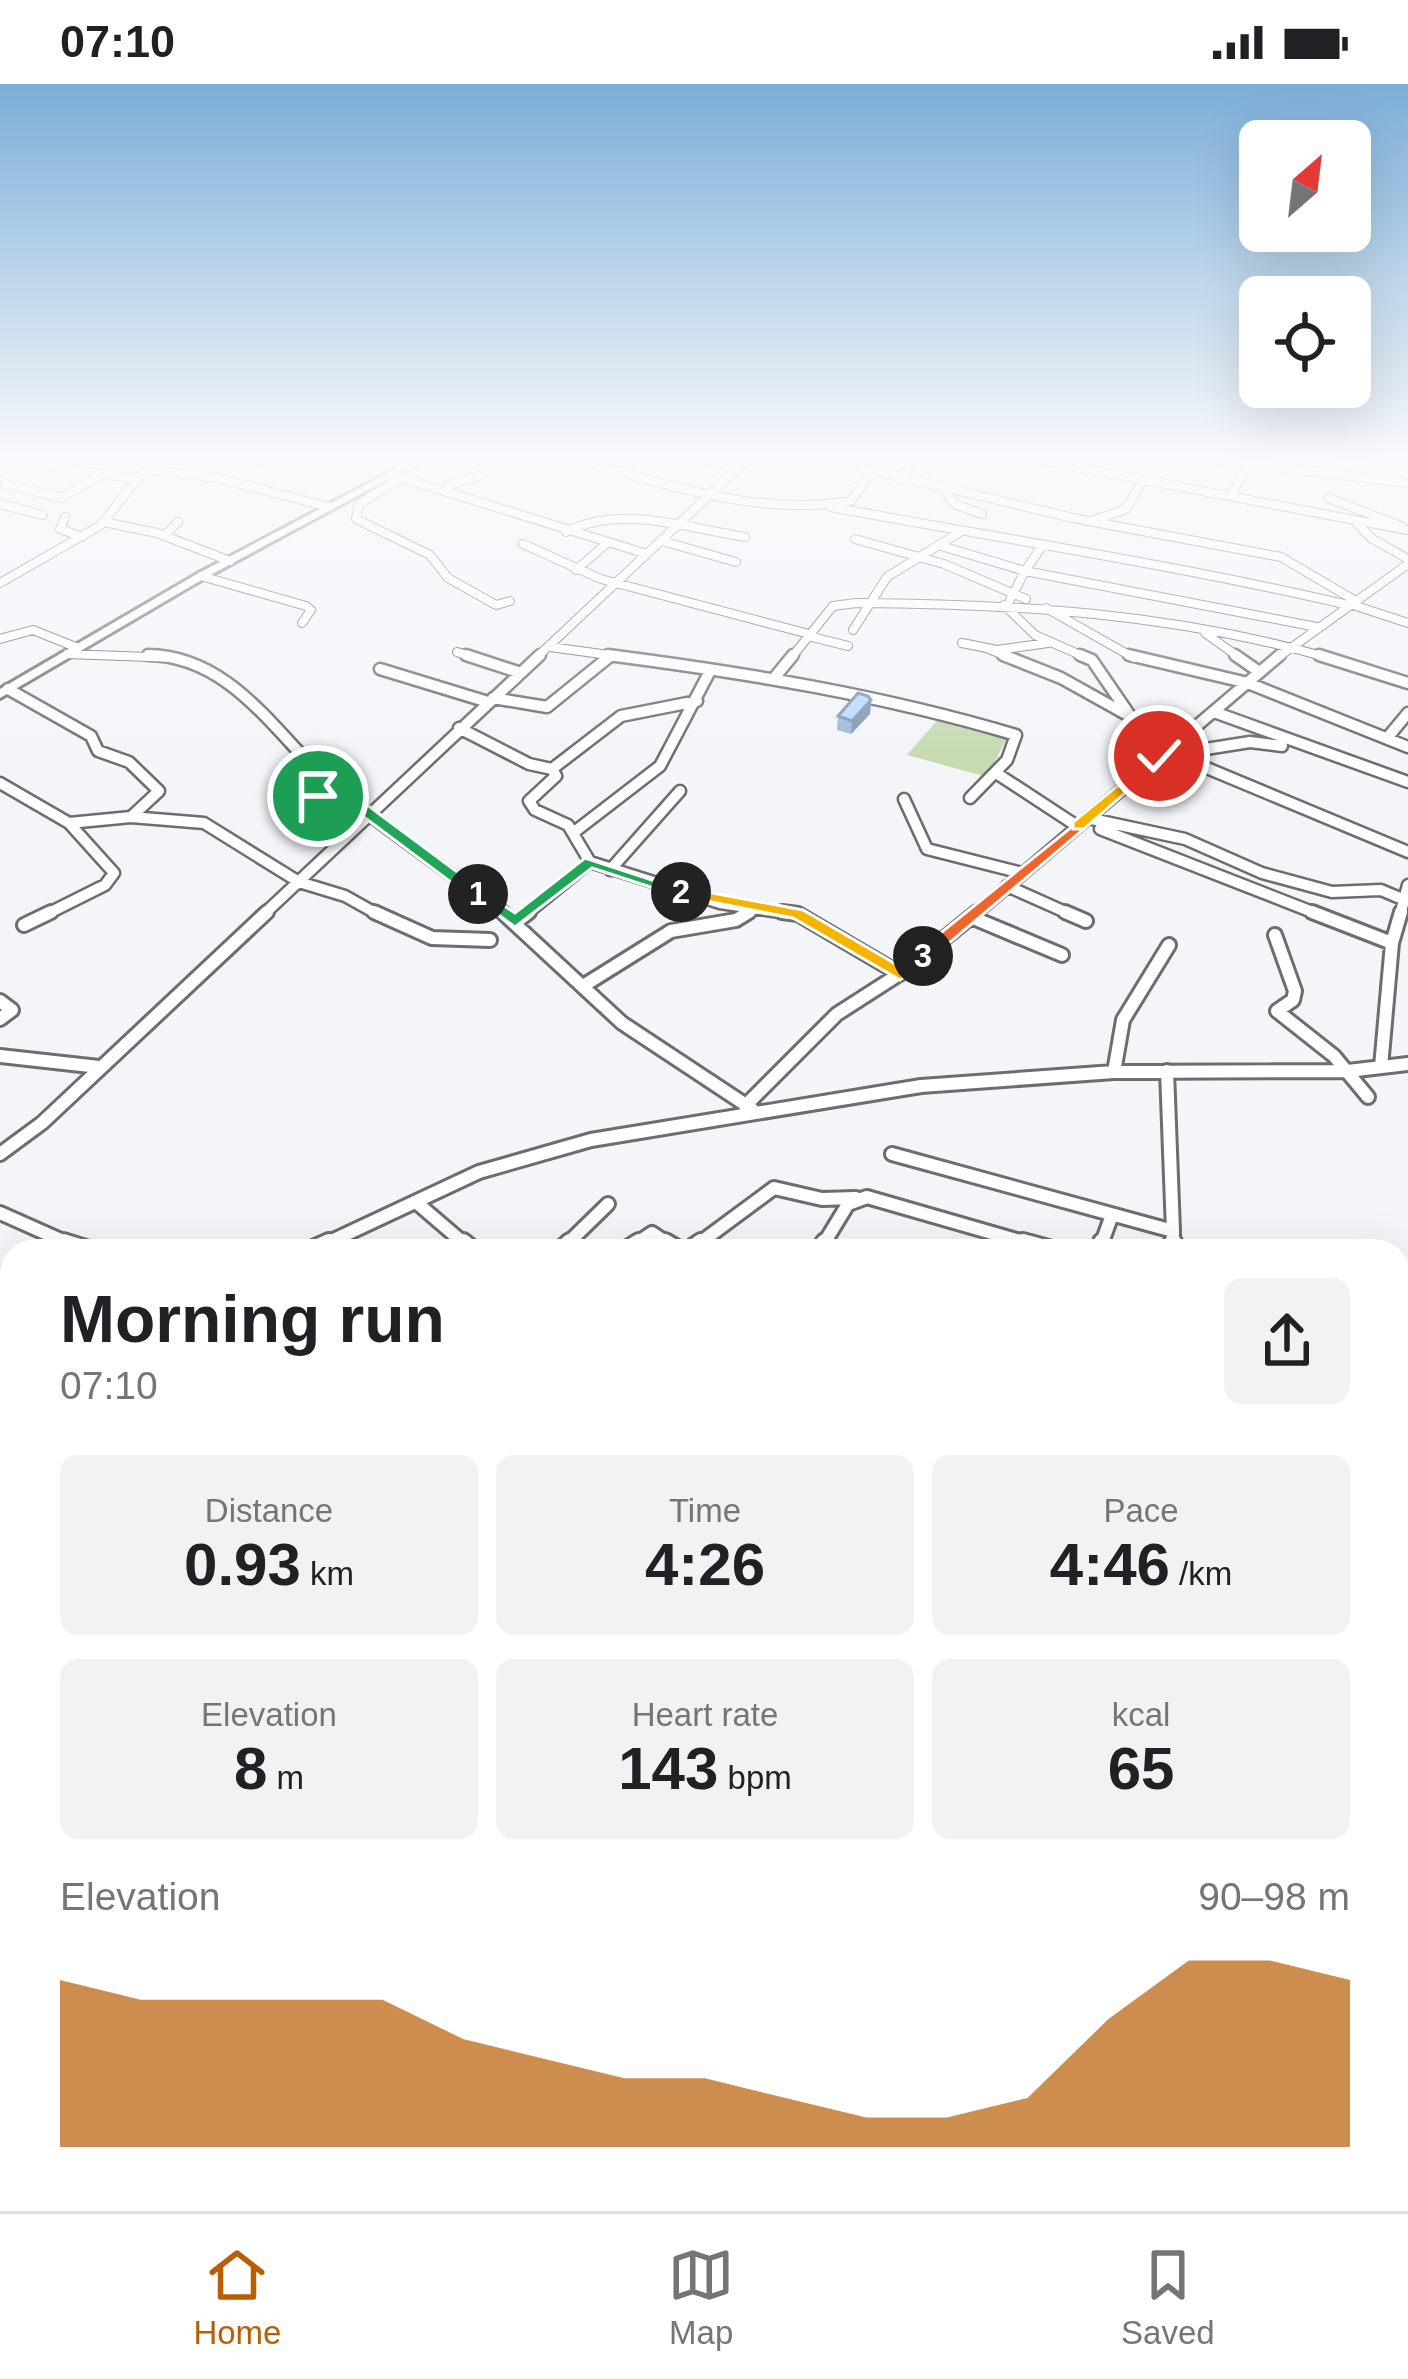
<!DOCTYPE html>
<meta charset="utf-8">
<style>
body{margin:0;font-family:Helvetica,sans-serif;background:#f2f2f2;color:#202124;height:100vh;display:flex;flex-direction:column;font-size:45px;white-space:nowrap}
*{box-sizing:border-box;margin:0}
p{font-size:39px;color:#757577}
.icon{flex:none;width:66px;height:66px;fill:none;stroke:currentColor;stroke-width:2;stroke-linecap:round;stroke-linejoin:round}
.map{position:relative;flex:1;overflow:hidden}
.drawer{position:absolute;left:0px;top:1155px;width:1410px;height:972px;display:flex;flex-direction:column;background:#fff;border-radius:36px 36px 0 0;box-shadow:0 12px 48px #0002}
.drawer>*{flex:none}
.needle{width:78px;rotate:28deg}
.fabs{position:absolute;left:1239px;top:36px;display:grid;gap:24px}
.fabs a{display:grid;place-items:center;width:132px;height:132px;border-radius:18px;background:#fff;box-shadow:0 12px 48px #0002;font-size:60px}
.pin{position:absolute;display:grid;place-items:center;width:102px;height:102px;color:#fff;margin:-51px;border:6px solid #fff;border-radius:50%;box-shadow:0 3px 12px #0007}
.km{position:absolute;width:60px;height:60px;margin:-30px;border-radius:50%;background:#222;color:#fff;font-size:33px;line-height:60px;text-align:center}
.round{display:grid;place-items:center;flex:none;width:126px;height:126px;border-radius:18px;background:#f2f2f2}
.headline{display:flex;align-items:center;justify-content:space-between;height:204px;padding:0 60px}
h1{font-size:66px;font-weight:700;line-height:90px}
.figures{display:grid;grid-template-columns:repeat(3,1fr);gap:18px;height:204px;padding:12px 60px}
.figures div{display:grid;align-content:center;border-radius:18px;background:#f2f2f2;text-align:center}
.figures b{font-size:60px;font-weight:700}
.figures small{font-size:33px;font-weight:400}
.figures p{font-size:33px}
.chart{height:336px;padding:24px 60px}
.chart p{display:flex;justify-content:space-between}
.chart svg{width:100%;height:216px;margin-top:12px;fill:#b95e04;opacity:.7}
.status{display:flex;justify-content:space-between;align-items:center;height:84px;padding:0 60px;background:#fff;direction:ltr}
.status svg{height:33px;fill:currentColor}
.tabs{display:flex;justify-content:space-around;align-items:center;height:168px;border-top:3px solid #e0e0e0;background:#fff;font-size:33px;color:#757577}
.tabs a{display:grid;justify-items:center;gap:6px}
.tabs .on{color:#b95e04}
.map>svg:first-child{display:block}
.green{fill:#c7dab1}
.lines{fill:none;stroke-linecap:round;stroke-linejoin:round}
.minor-far4-casing{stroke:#6b6d70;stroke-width:10}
.minor-far3-casing{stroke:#6b6d70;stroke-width:15}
.minor-far2-casing{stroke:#6b6d70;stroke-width:18}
.minor-far1-casing{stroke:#6b6d70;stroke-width:22}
.minor-casing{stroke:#6b6d70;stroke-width:27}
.highway-casing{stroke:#6b6d70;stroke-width:6}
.minor-far4{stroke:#fff;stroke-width:8}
.minor-far3{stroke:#fff;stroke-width:10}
.minor-far2{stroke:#fff;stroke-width:12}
.minor-far1{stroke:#fff;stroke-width:16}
.minor{stroke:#fff;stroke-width:21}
.highway{fill:#fff;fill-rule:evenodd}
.wall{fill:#9ebbdb}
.shaded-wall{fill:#8199b2}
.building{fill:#b8daff;stroke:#8199b2;stroke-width:3}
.split-1{fill:#22a559;stroke:#fff;stroke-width:3}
.split-2{fill:#22a559;stroke:#fff;stroke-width:3}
.split-3{fill:#f5b400;stroke:#fff;stroke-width:3}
.split-4{fill:#f0652b;stroke:#fff;stroke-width:3}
.split-5{fill:#f5b400;stroke:#fff;stroke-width:3}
</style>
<div class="status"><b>07:10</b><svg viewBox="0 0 49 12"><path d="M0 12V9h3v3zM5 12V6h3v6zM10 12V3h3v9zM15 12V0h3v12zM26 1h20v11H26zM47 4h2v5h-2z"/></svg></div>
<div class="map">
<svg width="1408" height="2127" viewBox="0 0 1408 2127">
<rect width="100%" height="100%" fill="#f3f5f9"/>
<!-- green -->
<path class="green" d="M 941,632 L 1008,652 L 987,693 L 907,671 Z"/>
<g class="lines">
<defs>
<path id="minor-far4" d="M 120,372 L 158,379
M 244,372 L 262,377
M 401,372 L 407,383
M 559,372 C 657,395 749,434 851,417 L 872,388
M 694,372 L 738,386
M 813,372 L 1073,434 L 1281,473 L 1354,516
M 1017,372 L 1408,446
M 1181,372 L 1408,399
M 0,381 L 35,380 L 137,395
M 151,386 L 218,394 L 329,423
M 392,391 L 647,470
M 402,393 L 359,420 L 356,435 L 430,471 L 448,494 L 496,521 L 510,517
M 900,395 L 916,372
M 5,400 L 61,414 L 99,392
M 449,401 L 481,391
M 944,405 L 954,420 L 982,430
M 1231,412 L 1251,374
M 1328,414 L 1401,442
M 0,420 L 43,431
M 831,423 C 1004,455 1177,481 1348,521
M 65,433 L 60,445 L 82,453
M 1094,436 L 1126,425 L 1143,396
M 1355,437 L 1371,454 L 1408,475
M 104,438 L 157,449 L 230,477
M 566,448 C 621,420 687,444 745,453
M 165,451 L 178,438
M 855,455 L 944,480 L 1026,515
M 662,457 L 736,478
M 523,460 L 601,495 L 809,550
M 938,461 L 1025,487 L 1043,461
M 576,486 L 606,460
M 201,492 L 306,522 L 311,526 L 302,539
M 0,499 L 101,441 L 137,395 L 166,372
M 1010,516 L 1025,487 L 1317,543
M 1350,520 L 1408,539
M 1004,521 L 1035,551 L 1087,574
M 1046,524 L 1134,574
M 853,546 L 887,493 L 960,448
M 1205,549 L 1240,574
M 808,552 L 848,562
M 0,555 L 33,546 L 78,564
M 962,559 L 997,566 L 1048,559
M 550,563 L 631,574
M 989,565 L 1011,574
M 457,568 L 475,574
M 67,570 L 177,574
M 536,574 L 751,372
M 791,574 L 833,522 L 856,519 C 1018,520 1172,529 1329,574
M 1277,574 L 1408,480"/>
<path id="minor-far3" d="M 148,571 C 236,572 280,659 340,708 C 394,751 451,790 506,831
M 466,571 L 521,589
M 608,571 C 747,589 882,611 1016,651 L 1007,676 L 970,714
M 1003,571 L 1061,594 L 1131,633
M 1080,571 L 1092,576 L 1131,633 L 1166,667 L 1408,768
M 1129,571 L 1248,599 L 1408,663
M 1235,571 L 1258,587
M 1319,571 L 1408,599
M 380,585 L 488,618
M 775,593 L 793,571
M 8,605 L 91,652 L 98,667 L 129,678 L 159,707 L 131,733
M 493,614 L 547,623 L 609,573
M 1214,628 L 1408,698
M 459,644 L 529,680 L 552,685 L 621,632 L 697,617
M 1388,653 L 1408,629
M 1174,670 L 1250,658 L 1282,662
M 552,685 L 556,692 L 529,717 L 535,726 L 568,741 L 590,778 L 720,819 L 799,831
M 996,689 L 1077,742
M 0,699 L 69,739 L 114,789 L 105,801 L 45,831
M 904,715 L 927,765 L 1022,789
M 1087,734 L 1185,755 L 1262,789 L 1332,808 L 1381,806 L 1407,817
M 69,739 L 131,733 L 204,739 L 299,798 L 345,812 L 379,831
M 292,739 L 297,727 L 334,703
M 1100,745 L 1320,831
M 573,749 L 660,682 L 710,587
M 610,786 L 680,707
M 1007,802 L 1072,831
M 263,831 L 540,571
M 525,831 L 590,778
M 744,831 L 755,824
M 974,831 L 1280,571
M 1400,831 L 1408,801"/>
<path id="minor-far2" d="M 374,828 L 432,854 L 490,856
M 502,828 L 622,939 L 752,1025
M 782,828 L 798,830 L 900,890
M 1065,828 L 1086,837
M 1312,828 L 1392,859
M 971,833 L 1062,871
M 516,838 L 529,828
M 24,841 L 51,828
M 1275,851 L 1295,907 L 1293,916 L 1277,927 L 1334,972 L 1368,1013
M 583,902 L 671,847 L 736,836 L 749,828
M 0,917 L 12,926 L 0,935
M 0,972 L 99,983
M 1381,983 L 1392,859 L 1401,828
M 1114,988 L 1123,936 L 1169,861
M 745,1022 L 837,930 L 904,887 L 977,828
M 0,1070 L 42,1039 L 267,828
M 892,1070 L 1173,1147 L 1167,987
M 417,1119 L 466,1161
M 0,1129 L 72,1161
M 1173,1147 L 1173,1161
M 323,1161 L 479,1088 L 591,1056 L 921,1002 L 1114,988 L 1348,987 L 1408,980
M 566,1161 L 608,1120
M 634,1161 L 652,1149 L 670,1161
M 697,1161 L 774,1104 L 822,1115 L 856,1114
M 823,1161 L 848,1120 L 867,1113 L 1034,1161
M 1101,1161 L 1112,1131"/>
<path id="minor-far1" d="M 63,1158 L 92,1167
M 463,1158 L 474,1167
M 665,1158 L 680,1167
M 1023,1158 L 1056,1167
M 1173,1158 L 1173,1167
M 309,1167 L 329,1158
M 560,1167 L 570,1158
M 625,1167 L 639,1158
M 688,1167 L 701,1158
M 819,1167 L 825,1158
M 1099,1167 L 1102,1158
M 0,1253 L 12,1249
M 1398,1484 L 1408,1488"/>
<path id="minor" d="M 1398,1988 L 1408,1996
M 492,2115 L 497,2127
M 950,2115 L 966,2127
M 1170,2115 L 1183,2127"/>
<path id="highway" d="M 420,372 L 431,372 L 205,494 L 0,614 L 0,605 L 197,490 Z"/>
</defs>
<!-- minor-far4 casing -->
<use href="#minor-far4" class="minor-far4-casing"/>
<!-- minor-far3 casing -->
<use href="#minor-far3" class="minor-far3-casing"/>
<!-- minor-far2 casing -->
<use href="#minor-far2" class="minor-far2-casing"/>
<!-- minor-far1 casing -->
<use href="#minor-far1" class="minor-far1-casing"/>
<!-- minor casing -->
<use href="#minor" class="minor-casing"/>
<!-- highway casing -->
<use href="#highway" class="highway-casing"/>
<!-- minor-far4 -->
<use href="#minor-far4" class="minor-far4"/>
<!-- minor-far3 -->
<use href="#minor-far3" class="minor-far3"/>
<!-- minor-far2 -->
<use href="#minor-far2" class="minor-far2"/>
<!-- minor-far1 -->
<use href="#minor-far1" class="minor-far1"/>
<!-- minor -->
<use href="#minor" class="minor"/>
<!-- highway -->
<use href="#highway" class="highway"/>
</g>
<!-- wall -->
<path class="wall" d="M 871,616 L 870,630 L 851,650 L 837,646 L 838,632 Z"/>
<!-- shaded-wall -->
<path class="shaded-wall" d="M 871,616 L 870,630 L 851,650 L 852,637 Z"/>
<!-- building -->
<path class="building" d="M 858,609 L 868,612 L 871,616 L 852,637 L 838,632 Z"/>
<!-- sky -->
<linearGradient id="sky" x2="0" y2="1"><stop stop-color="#7baed8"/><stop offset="0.56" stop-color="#fafafc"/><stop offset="1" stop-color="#fafafc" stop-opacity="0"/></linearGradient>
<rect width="1408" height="670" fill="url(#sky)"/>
<!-- split-1 -->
<path class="split-1" d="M 328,700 L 339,700 L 483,807 L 483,814 L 472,814 L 333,710 L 313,715 L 313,709 Z"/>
<!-- split-2 -->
<path class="split-2" d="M 585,774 L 689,808 L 681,813 L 592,784 L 515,843 L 470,810 L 483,807 L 515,829 Z"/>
<!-- split-3 -->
<path class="split-3" d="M 681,803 L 803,826 L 899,882 L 917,868 L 931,872 L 900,896 L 793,834 L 676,811 Z"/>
<!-- split-4 -->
<path class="split-4" d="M 1079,737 L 1084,745 L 929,876 L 917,876 L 917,868 Z"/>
<!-- split-5 -->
<path class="split-5" d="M 1159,668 L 1164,675 L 1084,745 L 1073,745 L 1073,738 Z"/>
</svg>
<div class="fabs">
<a><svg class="needle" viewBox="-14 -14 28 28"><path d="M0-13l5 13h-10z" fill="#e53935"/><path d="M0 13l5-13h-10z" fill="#757577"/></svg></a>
<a><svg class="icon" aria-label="locate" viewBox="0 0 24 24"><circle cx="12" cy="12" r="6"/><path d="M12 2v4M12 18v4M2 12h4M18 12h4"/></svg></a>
</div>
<div class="pin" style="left:318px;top:712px;background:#1e9e55"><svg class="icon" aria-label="arrive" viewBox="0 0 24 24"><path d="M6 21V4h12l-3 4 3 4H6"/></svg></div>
<div class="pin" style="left:1159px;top:672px;background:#d93025"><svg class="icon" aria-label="check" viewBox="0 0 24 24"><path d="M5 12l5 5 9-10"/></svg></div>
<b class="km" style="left:478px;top:810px">1</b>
<b class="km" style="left:681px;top:808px">2</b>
<b class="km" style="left:923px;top:872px">3</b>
<section class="drawer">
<div class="headline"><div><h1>Morning run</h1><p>07:10</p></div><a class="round"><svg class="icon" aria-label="share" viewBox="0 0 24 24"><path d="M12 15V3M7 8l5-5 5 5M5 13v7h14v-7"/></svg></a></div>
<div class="figures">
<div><p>Distance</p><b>0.93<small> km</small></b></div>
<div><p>Time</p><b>4:26</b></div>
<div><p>Pace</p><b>4:46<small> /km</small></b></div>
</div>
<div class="figures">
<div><p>Elevation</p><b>8<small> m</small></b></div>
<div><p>Heart rate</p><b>143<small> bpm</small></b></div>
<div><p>kcal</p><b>65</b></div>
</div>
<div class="chart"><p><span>Elevation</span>90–98 m</p>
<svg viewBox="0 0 160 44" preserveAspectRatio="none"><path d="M0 44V10L10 14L20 14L30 14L40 14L50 22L60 26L70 30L80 30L90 34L100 38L110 38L120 34L130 18L140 6L150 6L160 10V44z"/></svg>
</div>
</section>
</div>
<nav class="tabs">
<a class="on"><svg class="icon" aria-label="home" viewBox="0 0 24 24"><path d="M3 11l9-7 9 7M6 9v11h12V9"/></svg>Home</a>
<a><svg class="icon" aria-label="map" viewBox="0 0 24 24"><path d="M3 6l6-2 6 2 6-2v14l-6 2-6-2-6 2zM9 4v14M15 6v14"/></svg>Map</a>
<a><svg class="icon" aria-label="saved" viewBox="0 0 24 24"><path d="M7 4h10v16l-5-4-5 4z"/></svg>Saved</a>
</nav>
